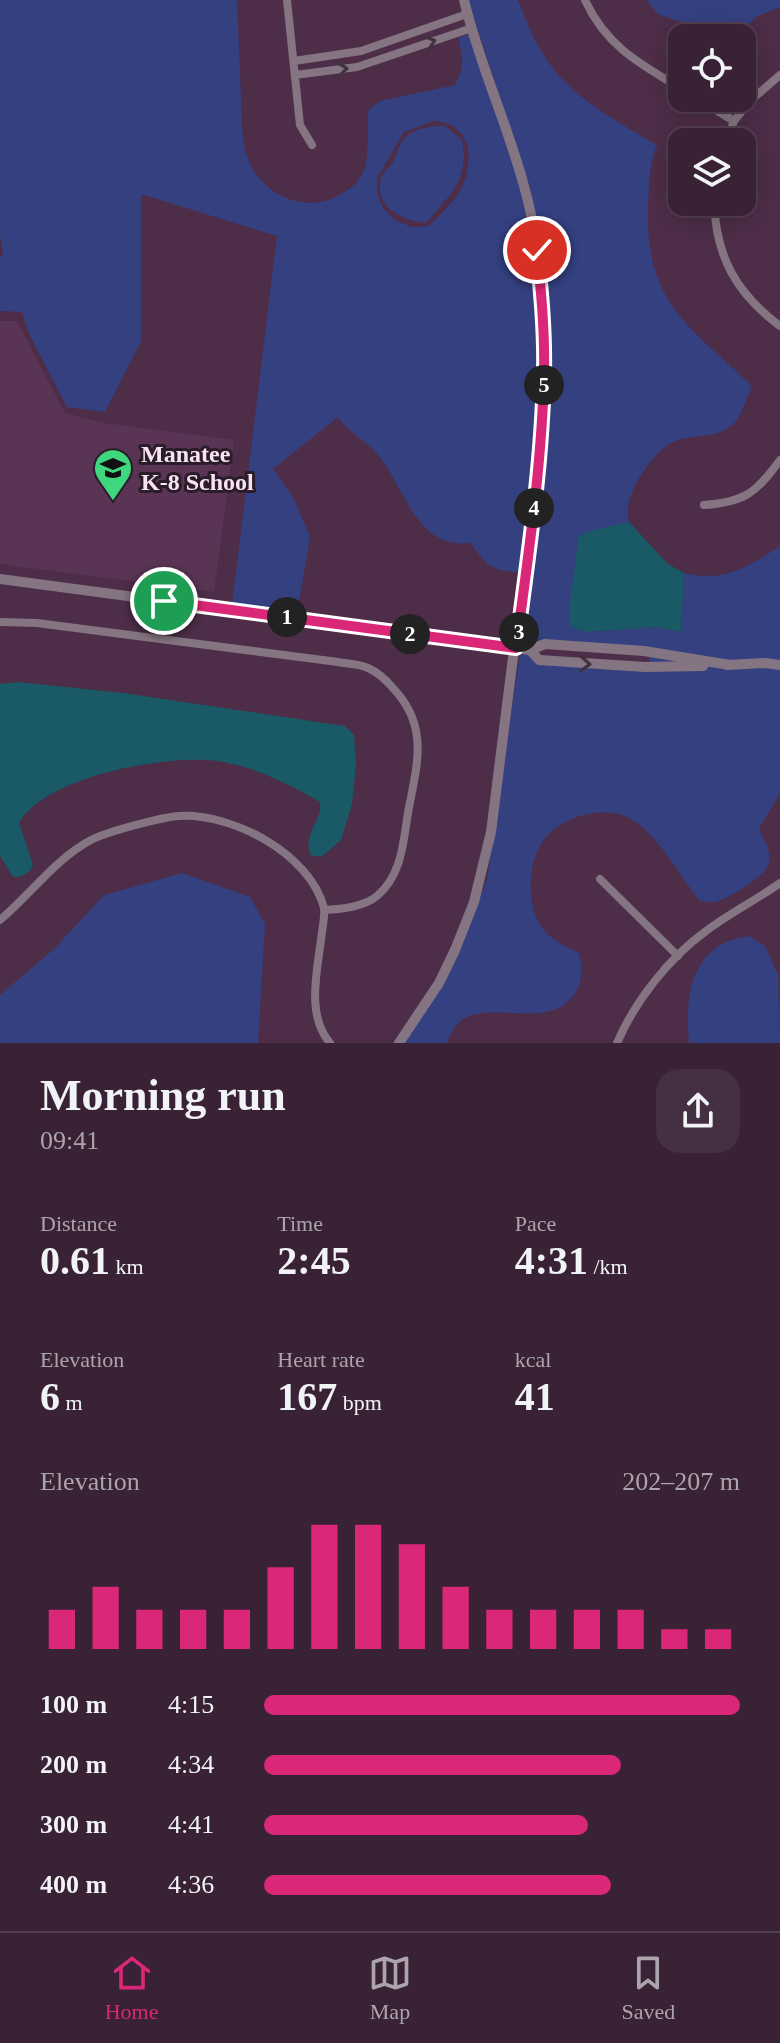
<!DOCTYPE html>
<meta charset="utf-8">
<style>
body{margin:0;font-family:Georgia,serif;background:#452f42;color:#f1f3f6;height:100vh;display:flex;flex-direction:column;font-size:30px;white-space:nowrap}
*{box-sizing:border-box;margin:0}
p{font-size:26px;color:#aba4ad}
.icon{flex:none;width:44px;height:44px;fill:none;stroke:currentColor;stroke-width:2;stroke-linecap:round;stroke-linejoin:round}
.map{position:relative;height:1043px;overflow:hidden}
.side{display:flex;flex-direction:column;background:#3a2236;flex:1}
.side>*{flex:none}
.controls{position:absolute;left:668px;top:24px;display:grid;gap:16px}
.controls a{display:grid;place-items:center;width:88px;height:88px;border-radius:16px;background:#3a2236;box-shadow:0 4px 20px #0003,0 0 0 2px #543f51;font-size:40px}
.pin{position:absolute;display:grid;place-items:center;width:68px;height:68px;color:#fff;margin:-34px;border:4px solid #fff;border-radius:50%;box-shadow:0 2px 8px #0007}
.km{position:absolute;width:40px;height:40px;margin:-20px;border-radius:50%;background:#222;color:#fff;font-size:22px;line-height:40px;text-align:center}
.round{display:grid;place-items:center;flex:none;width:84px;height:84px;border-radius:24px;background:#452f42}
.summary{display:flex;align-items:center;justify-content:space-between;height:136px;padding:0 40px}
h1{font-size:44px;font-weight:700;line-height:60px}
.metrics{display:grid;grid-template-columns:repeat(3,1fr);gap:12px;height:136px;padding:8px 40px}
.metrics div{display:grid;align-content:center}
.metrics b{font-size:40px;font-weight:700}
.metrics small{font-size:22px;font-weight:400}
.metrics p{font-size:22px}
.chart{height:224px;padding:16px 40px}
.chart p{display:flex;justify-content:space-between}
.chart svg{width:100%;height:144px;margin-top:8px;stroke:#db2777;stroke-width:6}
ul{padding:0 40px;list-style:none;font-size:26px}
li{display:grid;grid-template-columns:128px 96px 1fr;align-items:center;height:60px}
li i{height:20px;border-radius:10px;background:#db2777}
.menu{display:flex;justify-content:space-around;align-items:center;height:112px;border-top:2px solid #543f51;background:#3a2236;font-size:22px;color:#aba4ad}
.menu a{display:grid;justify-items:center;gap:4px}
.menu .selected{color:#db2777}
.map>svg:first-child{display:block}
.built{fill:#5a3454}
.green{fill:#344080;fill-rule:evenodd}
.water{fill:#195a66}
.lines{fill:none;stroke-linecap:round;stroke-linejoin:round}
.minor{stroke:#857582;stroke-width:8}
.tertiary{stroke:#857582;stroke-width:10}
.oneway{stroke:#41323e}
.route-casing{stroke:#fff;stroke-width:16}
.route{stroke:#db2777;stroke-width:10}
.labels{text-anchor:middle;stroke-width:6;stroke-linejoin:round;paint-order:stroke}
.poi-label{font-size:24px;font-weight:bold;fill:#f8e3f4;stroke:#2a1c28;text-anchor:start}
</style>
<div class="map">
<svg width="780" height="1043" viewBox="0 0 780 1043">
<rect width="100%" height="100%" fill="#4d2d48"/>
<!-- built -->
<path class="built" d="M 0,321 L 17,321 L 65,413 L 105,423 L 234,440 L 214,592 L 0,564 Z"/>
<!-- green -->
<path class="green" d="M 0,0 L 237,0 C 238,33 240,66 241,99 C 242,119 241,141 248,159 C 262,195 305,215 339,195 C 350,189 359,183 364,170 C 370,156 366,126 369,109 L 380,101 L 455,85 C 465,67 463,57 458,38 L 470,34 C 488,86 508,138 521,191 C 553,317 536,446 522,573 C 493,570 487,568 471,543 C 415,549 407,490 378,455 C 367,441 347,432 338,417 L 273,469 L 293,497 L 310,537 L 297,614 L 232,605 L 277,236 L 141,194 L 141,341 L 105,412 L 67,407 L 30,336 L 22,312 L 0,311 L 0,257 L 3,253 L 0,235 ZM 433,121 C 471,122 475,158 462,187 C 456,201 439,215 429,226 L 412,227 L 396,221 L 383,208 L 377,193 L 377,178 L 404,132 Z
M 468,0 L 518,0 C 527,24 536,46 552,67 C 575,99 623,125 657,145 C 649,164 649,186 648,206 C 645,303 688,325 752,386 C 747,396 743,412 736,421 C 717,442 691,432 671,443 C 650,455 621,498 629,522 L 602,529 L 570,626 L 586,632 L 656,627 L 681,632 L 684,573 C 723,583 749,567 780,546 L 780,793 L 759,829 C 764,841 773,853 768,866 C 764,876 725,901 714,902 C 711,903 703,901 700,901 C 680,876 659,837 633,820 C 607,804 567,815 547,836 C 527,857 525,907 543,929 C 552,941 566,946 579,953 C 582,964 583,979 577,990 C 553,1032 500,1001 465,1018 C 456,1023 450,1034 447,1043 L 404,1043 L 459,952 L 487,880 L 520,653 L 649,664 L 649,656 L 521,644 L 546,436 L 549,370 L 547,316 L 530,188 Z
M 646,0 L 780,0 L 780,7 L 756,17 L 742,31 L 691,26 L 658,14 Z
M 434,126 L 445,126 L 462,140 C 470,180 450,194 427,222 C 403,223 371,205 382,176 C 385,170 391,166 394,161 C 398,152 398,145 405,138 C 412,130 424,128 434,126 Z
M 182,873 L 250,897 L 265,924 L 258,1043 L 0,1043 L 0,995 L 54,949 L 104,895 Z
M 749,936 L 765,946 L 778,975 L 780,1043 L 689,1043 C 684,994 692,943 749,936 Z"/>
<!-- water -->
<path class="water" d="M 629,522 L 668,564 L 684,573 L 681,632 L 656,627 L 586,632 L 570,626 L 569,609 L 579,536 L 589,531 Z
M 18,682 L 123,693 L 345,726 L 354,735 L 356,764 L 352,804 L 341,840 L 321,857 L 310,855 C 303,831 323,821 320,802 C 288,784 253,766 217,761 C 168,754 45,776 19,823 L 33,865 C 29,874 23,877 13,877 L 0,856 L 0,684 Z"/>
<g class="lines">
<!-- minor -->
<path class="minor" d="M 287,0 L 300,125 L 312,145
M 585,0 C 606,46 640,64 682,89
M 294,61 L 361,51 L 467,14
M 295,75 L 357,67 L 472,28
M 696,98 L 734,121 L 726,142
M 734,121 L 750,101 L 780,75
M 714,202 C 716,257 736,293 780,326
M 704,505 C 745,502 756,493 780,460
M 0,622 L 37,623 L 338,662 C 348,664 360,664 368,668 C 377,672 386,680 392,687 C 430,726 417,764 408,813 C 403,843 402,875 377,896 C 364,907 341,909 325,910
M 600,879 L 678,956
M 0,920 C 32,893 54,860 91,840 C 106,832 162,817 179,816 C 233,813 310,854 324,908 C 325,915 323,924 322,932 C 318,968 305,1014 330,1043
M 617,1043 C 635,1001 669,958 706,931 C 730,913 756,900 780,883"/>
<!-- tertiary -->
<path class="tertiary" d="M 0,579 L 516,648 L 530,650 L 545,644 L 644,651 L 730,665
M 530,650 L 539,660 L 645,667 L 703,666
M 727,665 L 765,663 L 780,665
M 399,1043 L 439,983 L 455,950 L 474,902 L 491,832 L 541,435 C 545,352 547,267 524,186 C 507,123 479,63 464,0"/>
</g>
<!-- one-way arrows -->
<defs><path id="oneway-chevron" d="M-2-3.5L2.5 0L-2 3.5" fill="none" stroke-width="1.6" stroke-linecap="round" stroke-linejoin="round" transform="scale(2)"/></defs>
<g class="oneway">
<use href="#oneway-chevron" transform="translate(430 42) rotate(-18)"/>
<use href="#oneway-chevron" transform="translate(342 69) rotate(-7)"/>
<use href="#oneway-chevron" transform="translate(585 664) rotate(4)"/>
</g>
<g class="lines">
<defs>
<path id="route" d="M 164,601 L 516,648 C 528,557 542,465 544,373 C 545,332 541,291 537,250"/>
</defs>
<!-- route casing -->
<use href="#route" class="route-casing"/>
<!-- route -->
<use href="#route" class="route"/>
</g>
<!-- icons -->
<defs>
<symbol id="school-pin" viewBox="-11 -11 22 30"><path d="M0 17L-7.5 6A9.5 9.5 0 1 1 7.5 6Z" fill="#3fd77d" stroke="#2a1c28"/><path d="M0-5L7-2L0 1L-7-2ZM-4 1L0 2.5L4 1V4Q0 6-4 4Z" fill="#111"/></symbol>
</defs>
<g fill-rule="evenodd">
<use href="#school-pin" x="91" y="446" width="44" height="60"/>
</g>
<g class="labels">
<!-- poi labels -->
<g class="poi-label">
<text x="141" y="462">Manatee<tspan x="141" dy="28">K-8 School</tspan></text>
</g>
</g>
</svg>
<div class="controls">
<a><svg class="icon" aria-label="locate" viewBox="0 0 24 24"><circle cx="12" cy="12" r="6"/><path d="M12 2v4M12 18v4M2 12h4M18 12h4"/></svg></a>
<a><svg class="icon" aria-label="layers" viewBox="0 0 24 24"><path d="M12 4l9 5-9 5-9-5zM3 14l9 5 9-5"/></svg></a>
</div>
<div class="pin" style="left:164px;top:601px;background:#1e9e55"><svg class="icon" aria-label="arrive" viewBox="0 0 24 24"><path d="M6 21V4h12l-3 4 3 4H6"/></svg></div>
<div class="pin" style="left:537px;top:250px;background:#d93025"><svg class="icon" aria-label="check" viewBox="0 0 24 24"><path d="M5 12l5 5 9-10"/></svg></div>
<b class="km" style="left:287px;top:617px">1</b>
<b class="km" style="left:410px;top:634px">2</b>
<b class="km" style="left:519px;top:632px">3</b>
<b class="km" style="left:534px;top:508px">4</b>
<b class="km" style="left:544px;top:385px">5</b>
</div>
<section class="side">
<div class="summary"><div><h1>Morning run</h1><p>09:41</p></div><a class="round"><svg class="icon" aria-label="share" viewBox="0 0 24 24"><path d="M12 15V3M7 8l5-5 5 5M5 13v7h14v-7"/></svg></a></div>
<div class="metrics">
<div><p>Distance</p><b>0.61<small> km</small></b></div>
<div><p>Time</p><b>2:45</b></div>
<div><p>Pace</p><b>4:31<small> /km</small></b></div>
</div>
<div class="metrics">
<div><p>Elevation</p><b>6<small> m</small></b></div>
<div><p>Heart rate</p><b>167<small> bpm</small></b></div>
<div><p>kcal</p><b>41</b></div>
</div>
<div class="chart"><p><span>Elevation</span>202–207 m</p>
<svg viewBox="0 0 160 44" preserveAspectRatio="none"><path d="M5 44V32M15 44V25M25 44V32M35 44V32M45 44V32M55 44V19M65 44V6M75 44V6M85 44V12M95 44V25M105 44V32M115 44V32M125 44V32M135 44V32M145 44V38M155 44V38"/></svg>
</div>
<ul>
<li><b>100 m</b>4:15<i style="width:100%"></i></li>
<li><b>200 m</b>4:34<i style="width:75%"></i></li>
<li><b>300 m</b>4:41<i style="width:68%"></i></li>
<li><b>400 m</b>4:36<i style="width:73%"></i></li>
</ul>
</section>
<nav class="menu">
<a class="selected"><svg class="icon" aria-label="home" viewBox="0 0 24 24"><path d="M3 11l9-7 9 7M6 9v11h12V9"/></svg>Home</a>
<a><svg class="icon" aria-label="map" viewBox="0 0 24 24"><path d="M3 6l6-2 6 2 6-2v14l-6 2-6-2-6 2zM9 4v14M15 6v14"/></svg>Map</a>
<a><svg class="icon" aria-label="saved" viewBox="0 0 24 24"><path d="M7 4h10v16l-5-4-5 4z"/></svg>Saved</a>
</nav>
